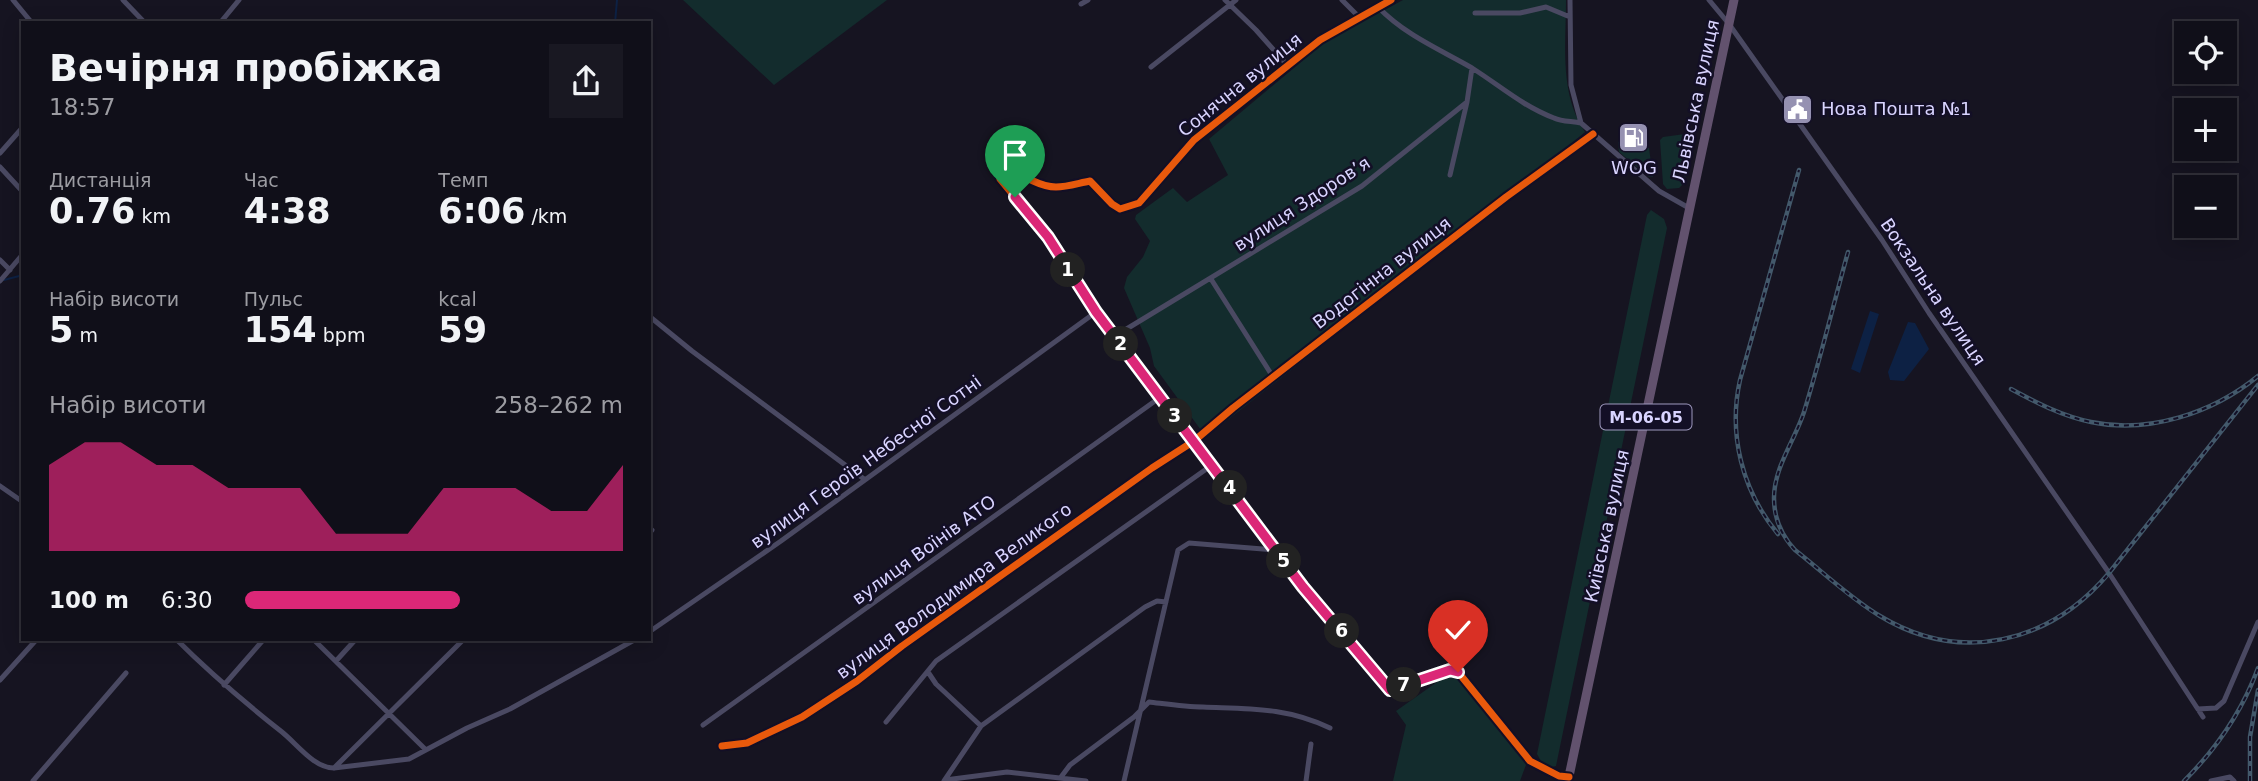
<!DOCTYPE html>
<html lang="uk">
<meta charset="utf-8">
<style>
body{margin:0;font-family:"DejaVu Sans",sans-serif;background:#191822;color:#f1f3f6;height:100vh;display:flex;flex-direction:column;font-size:26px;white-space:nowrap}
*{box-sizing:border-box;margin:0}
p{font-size:23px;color:#9c9ca2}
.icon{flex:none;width:38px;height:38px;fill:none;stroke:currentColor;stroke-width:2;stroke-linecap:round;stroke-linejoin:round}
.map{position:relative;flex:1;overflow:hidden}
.panel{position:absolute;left:21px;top:21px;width:630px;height:620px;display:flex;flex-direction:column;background:#100f19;border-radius:0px;box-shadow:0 4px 18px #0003,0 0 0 2px #302f38}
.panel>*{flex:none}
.fabs{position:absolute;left:2174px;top:21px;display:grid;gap:14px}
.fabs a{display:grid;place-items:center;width:63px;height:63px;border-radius:0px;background:#100f19;box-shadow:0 4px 18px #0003,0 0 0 2px #302f38;font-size:35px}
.pin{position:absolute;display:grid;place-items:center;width:60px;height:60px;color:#fff;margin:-72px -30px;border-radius:50% 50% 50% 0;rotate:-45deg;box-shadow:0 0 7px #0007}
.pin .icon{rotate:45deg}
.km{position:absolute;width:35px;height:35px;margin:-18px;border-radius:50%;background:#222;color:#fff;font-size:19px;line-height:35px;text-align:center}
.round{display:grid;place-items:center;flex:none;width:74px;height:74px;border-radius:0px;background:#191822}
.head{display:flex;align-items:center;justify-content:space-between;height:119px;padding:0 28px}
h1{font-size:38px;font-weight:700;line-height:52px}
.metrics{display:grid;grid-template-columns:repeat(3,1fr);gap:10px;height:119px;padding:7px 28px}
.metrics div{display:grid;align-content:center}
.metrics b{font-size:35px;font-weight:700}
.metrics small{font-size:19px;font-weight:400}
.metrics p{font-size:19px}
.chart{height:196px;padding:14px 28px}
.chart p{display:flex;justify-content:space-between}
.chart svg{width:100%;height:126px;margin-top:7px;fill:#db2777;opacity:.7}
ul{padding:0 28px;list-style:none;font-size:23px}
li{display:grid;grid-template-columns:112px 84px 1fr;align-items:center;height:52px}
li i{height:18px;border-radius:9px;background:#db2777}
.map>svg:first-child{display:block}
.green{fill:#132c2d}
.water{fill:#0d2144}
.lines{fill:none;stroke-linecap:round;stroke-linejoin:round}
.stream{stroke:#0d2144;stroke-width:2}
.minor{stroke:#4a4962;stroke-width:5}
.trunk{stroke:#62526e;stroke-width:9}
.rail-casing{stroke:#43596b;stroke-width:4.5}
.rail{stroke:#130f26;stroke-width:2;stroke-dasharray:5;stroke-linecap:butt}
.cycleway-casing{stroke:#130f26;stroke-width:11}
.cycleway{stroke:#e8590c;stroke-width:7}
.route-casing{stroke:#fff;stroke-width:14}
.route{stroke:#db2777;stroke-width:9}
.labels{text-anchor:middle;stroke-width:5;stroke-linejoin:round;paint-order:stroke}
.shield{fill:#130f26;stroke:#9e99be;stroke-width:2}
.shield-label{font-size:16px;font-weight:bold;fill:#d9d4ff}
.street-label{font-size:18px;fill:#d9d4ff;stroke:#130f26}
.poi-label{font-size:18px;fill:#d9d4ff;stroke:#130f26;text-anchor:start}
</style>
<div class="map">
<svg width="2258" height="781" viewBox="0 0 2258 781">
<rect width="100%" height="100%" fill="#161421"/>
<!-- green -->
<path class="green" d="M 683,0 L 887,0 L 774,85 Z
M 1403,0 L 1566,0 C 1566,45 1559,93 1585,132 L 1483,219 L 1206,437 L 1154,366 L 1150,348 L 1124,288 L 1127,277 L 1143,257 L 1150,241 L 1135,219 L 1136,215 L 1173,188 L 1187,202 L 1228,175 L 1209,139 L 1326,41 Z
M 1685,134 L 1691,138 L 1693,142 L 1684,183 L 1679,188 L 1667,189 L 1663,184 L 1660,140 L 1663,137 Z
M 1623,140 L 1649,148 L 1653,177 L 1649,177 L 1619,152 L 1618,142 Z
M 1651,210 L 1664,219 L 1667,228 L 1556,766 L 1552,767 L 1542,763 L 1537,754 L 1647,215 Z
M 1454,674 L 1527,762 L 1520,781 L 1393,781 L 1406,725 L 1396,711 L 1447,675 Z"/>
<!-- water -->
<path class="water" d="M 1870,311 L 1879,314 L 1860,373 L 1851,369 Z
M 1908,322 L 1915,323 L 1929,349 L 1904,381 L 1890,380 L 1888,372 Z"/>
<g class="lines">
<!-- stream -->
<path class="stream" d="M 615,23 L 617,0
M 4,280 L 23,275"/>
<!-- minor -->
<path class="minor" d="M 13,0 L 32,23
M 123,0 L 145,23
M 1225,0 L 1256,30 L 1288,66
M 1342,0 L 1359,17
M 1391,0 L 1320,40 L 1194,140 L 1139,203 L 1120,209 L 1112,204 L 1090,181 C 1079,183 1067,187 1056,187 C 1032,187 1025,168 1000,179 L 1048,237 L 1096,312 L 1303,587 L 1390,690 L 1450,670 L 1458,672 L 1530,761 L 1559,776 L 1569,777
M 1570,0 L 1571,85 L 1581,123 L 1659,191 L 1689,208
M 1709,0 L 1729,24 L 1882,240 L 1929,313 L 2109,573 L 2203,717
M 1081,4 L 1088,0
M 1378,7 C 1405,35 1439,49 1472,68 C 1499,85 1524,107 1554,118 C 1562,122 1572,121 1581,123
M 1475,13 L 1520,13 L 1546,7 L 1570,17
M 220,23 L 239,0
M 1151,67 L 1236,0
M 0,153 L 23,127
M 0,167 L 23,192
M 1450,175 L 1467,102
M 0,260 L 10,270
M 1211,279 L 1273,377
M 0,281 L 23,254
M 649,316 L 692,351 L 864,479
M 1115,336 L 1362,186 L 1467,102 L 1472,68
M 0,486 L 23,502
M 649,528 L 652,530
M 649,632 L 781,541 L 1096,312
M 176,639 C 210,673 244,702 282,732 C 297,744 314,768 334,768 L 409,759 L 467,728 L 510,709 L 636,639
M 313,639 L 425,749
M 336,661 L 356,639
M 928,672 L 936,684 L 981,726
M 0,680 L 37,639
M 224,685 L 264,639
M 2198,709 L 2216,708 L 2224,701 L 2258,622
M 886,722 L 936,661 L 1212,465
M 703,725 L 1162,396
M 722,746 L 747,743 L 802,717 L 857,681 L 902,646 L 1152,468 L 1194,441 L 1233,408 L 1506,197 L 1593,134
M 334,768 L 464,639
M 1061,777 L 1070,765 L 1134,717 L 1149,702 C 1166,704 1185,707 1203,707 C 1249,709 1286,707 1330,728
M 945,780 L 1007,772 L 1086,781
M 33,781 L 126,673
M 944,781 L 981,726 L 1145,607 L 1157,601 L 1166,602
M 1124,781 L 1178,550 L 1189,543 L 1276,550
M 1306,781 L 1311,744
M 2211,781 L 2230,777 L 2234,781"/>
<!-- trunk -->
<path class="trunk" d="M 1568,781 L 1734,0"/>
<defs>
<path id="rail" d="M 1848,252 C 1833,306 1820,360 1804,412 C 1795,440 1774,467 1774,498 C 1774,519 1781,535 1795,550 C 1823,572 1850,598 1880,616 C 1961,665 2050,643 2109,573 L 2258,385
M 2011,389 C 2037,403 2062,416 2091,422 C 2149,434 2213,413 2258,376
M 1778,534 C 1742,491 1728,434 1740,380 L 1799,170
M 2184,781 C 2217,748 2242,712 2258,668
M 2250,781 L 2250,737 L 2258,690"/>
</defs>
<!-- rail casing -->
<use href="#rail" class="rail-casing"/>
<!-- rail -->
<use href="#rail" class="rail"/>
<defs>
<path id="cycleway" d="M 1391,0 L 1320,40 L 1194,140 L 1139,203 L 1120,209 L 1112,204 L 1090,181 C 1079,183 1067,187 1056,187 C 1032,187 1025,168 1000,179 L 1048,237 L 1096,312 L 1303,587 L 1390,690 L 1450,670 L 1458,672 L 1530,761 L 1559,776 L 1569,777
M 722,746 L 747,743 L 802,717 L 857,681 L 902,646 L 1152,468 L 1194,441 L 1233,408 L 1506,197 L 1593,134"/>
</defs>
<!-- cycleway casing -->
<use href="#cycleway" class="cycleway-casing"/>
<!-- cycleway -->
<use href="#cycleway" class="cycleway"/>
</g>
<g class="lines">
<defs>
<path id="route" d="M 1015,197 L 1048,237 L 1096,312 L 1303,587 L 1390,690 L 1450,670 L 1458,672"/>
</defs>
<!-- route casing -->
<use href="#route" class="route-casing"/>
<!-- route -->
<use href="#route" class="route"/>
</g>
<!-- icons -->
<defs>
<symbol id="civic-square" viewBox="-11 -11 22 22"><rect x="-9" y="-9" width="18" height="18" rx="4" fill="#9591b1" stroke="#130f26"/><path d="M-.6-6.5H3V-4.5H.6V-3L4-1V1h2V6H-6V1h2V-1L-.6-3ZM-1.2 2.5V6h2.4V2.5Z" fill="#fff"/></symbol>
<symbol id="fuel-square" viewBox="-11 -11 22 22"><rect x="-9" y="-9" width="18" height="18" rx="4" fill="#9591b1" stroke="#130f26"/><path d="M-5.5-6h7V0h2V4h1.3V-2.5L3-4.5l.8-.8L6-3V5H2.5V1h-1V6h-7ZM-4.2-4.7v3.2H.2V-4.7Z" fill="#fff"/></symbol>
</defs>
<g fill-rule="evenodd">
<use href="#civic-square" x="1780" y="92" width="35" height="35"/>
<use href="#fuel-square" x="1616" y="120" width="35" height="35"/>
</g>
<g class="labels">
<!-- shield labels -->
<rect class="shield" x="1600.5" y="404.5" width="91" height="25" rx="5"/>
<g class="shield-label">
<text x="1646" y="423">М-06-05</text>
</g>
<!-- street labels -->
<g class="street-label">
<text transform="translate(1240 85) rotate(-39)" y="6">Сонячна вулиця</text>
<text transform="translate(1696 101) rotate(-78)" y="6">Львівська вулиця</text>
<text transform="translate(1302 204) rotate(-33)" y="6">вулиця Здоровʼя</text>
<text transform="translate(1382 273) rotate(-38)" y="6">Водогінна вулиця</text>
<text transform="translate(1933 292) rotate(56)" y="6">Вокзальна вулиця</text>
<text transform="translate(866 462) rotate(-36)" y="6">вулиця Героїв Небесної Сотні</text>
<text transform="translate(1607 526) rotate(-78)" y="6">Київська вулиця</text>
<text transform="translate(924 550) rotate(-36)" y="6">вулиця Воїнів АТО</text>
<text transform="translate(954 591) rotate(-36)" y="6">вулиця Володимира Великого</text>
</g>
<!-- poi labels -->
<g class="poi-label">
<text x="1821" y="115">Нова Пошта №1</text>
<text x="1634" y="174" text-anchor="middle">WOG</text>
</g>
</g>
</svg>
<div class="fabs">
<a><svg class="icon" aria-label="locate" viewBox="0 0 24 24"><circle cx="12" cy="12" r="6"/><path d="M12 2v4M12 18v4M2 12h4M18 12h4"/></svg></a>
<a>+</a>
<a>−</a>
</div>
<div class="pin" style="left:1015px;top:197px;background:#1e9e55"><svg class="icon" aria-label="arrive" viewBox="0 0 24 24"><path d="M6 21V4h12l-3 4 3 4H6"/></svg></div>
<div class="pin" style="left:1458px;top:672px;background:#d93025"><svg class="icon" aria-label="check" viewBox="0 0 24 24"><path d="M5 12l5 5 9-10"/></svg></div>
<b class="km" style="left:1068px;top:270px">1</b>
<b class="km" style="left:1121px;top:344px">2</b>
<b class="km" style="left:1175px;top:416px">3</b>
<b class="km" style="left:1230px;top:488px">4</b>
<b class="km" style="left:1284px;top:561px">5</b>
<b class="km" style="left:1342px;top:631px">6</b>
<b class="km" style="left:1404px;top:685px">7</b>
<section class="panel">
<div class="head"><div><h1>Вечірня пробіжка</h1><p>18:57</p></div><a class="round"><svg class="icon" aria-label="share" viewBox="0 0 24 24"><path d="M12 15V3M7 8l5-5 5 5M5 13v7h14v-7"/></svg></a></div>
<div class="metrics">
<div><p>Дистанція</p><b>0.76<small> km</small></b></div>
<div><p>Час</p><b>4:38</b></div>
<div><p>Темп</p><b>6:06<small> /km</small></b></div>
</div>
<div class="metrics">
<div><p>Набір висоти</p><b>5<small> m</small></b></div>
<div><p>Пульс</p><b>154<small> bpm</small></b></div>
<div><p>kcal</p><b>59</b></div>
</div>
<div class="chart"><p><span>Набір висоти</span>258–262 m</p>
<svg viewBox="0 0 160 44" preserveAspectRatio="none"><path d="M0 44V14L10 6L20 6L30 14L40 14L50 22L60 22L70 22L80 38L90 38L100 38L110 22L120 22L130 22L140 30L150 30L160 14V44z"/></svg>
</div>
<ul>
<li><b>100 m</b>6:30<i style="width:57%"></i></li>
</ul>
</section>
</div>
